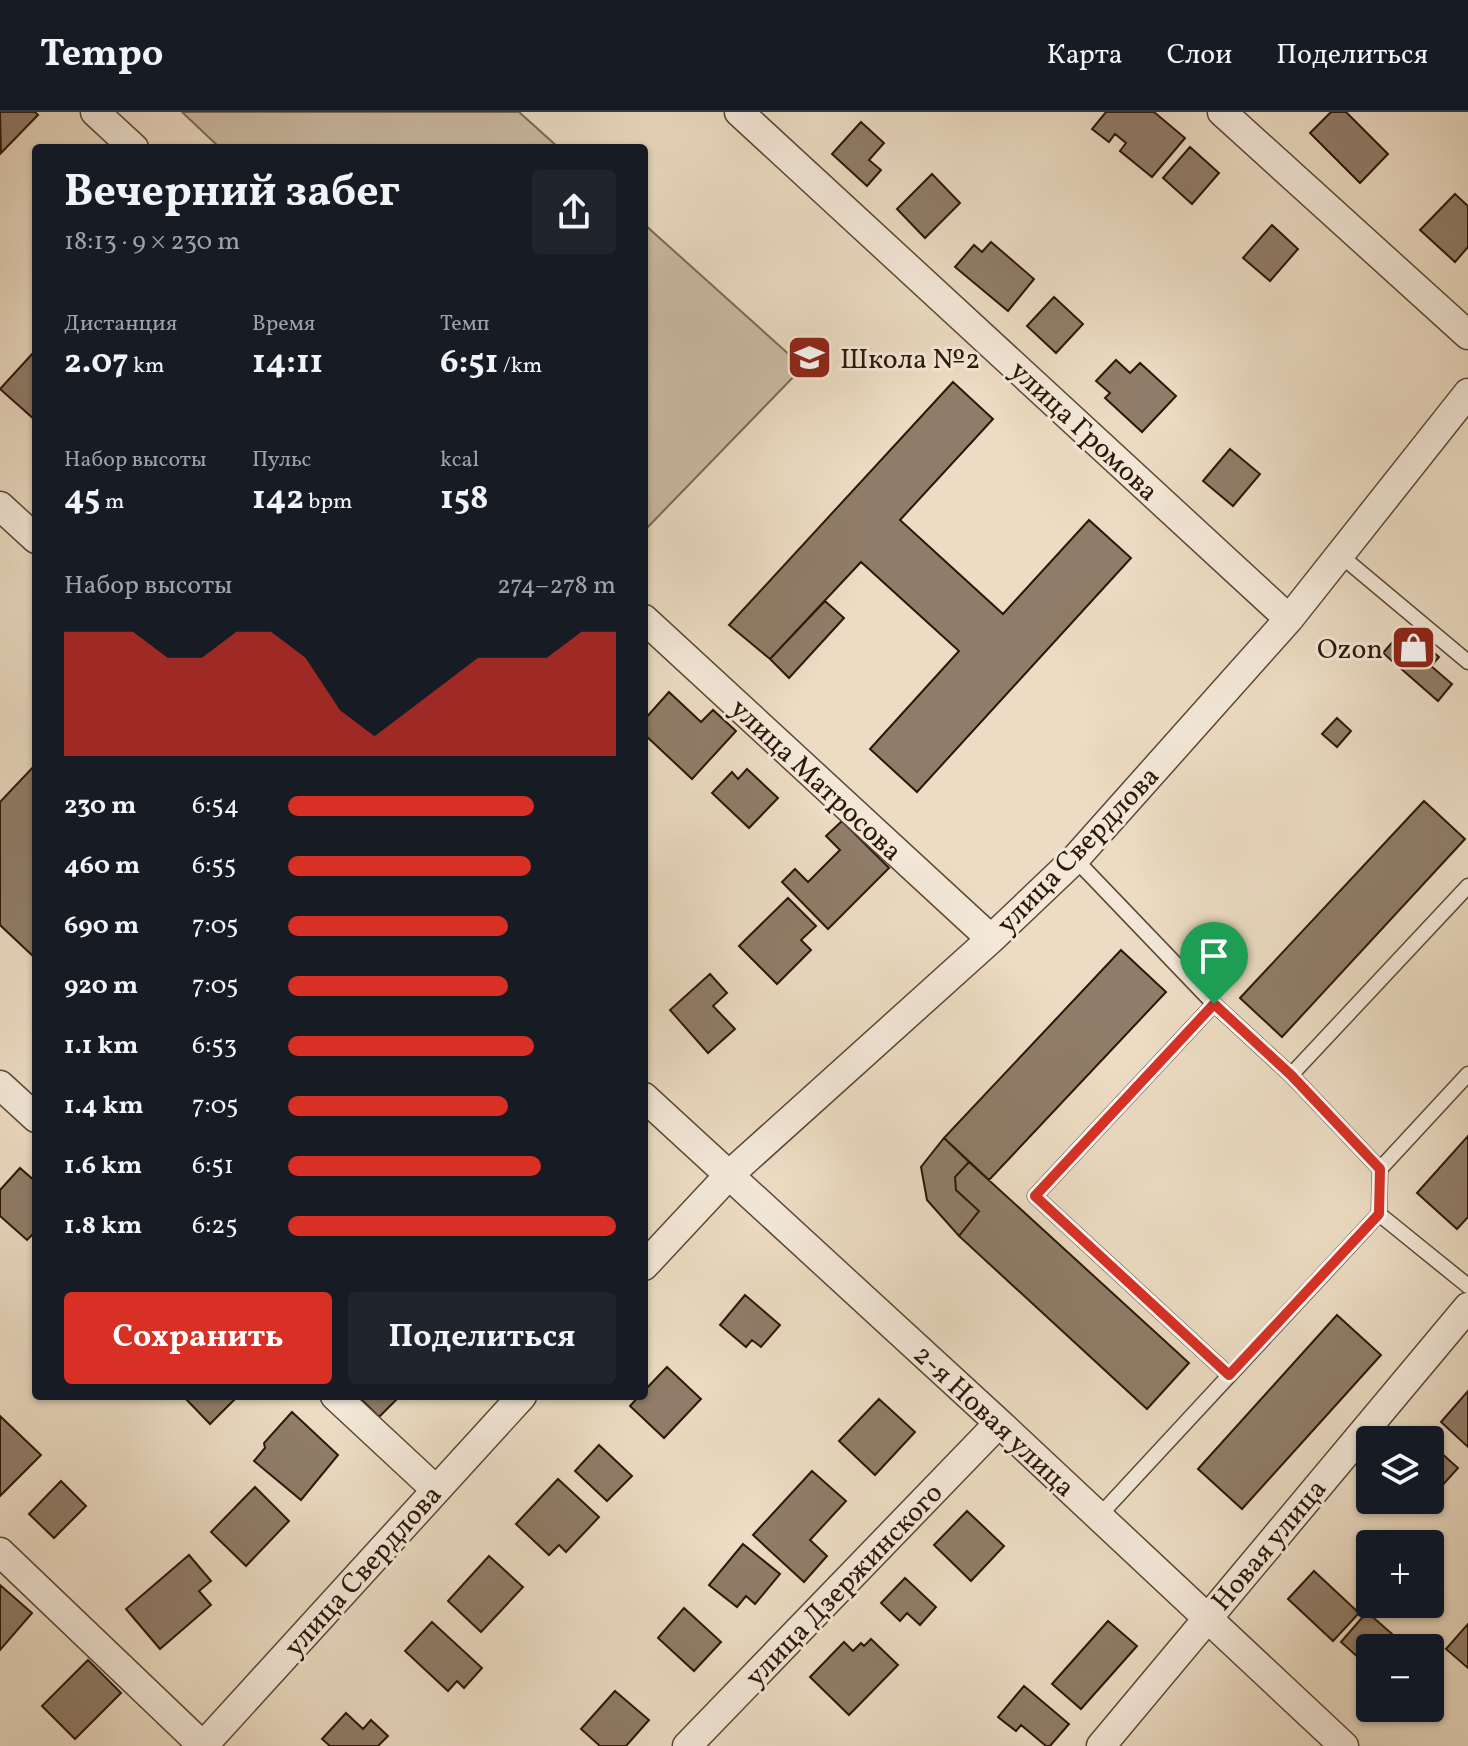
<!DOCTYPE html>
<html lang="ru">
<meta charset="utf-8">
<style>
body{margin:0;font-family:Vollkorn,serif;background:#20242c;color:#f1f3f6;height:100vh;display:flex;flex-direction:column;font-size:30px;white-space:nowrap}
*{box-sizing:border-box;margin:0}
p{font-size:26px;color:#9ea1a6}
.icon{flex:none;width:44px;height:44px;fill:none;stroke:currentColor;stroke-width:2;stroke-linecap:round;stroke-linejoin:round}
.map{position:relative;flex:1;overflow:hidden}
.panel{position:absolute;left:32px;top:32px;width:616px;height:1256px;display:flex;flex-direction:column;background:#171b24;border-radius:8px;box-shadow:0 2px 6px #0004}
.panel>*{flex:none}
.tools{position:absolute;left:1356px;top:1314px;display:grid;gap:16px}
.tools a{display:grid;place-items:center;width:88px;height:88px;border-radius:8px;background:#171b24;box-shadow:0 2px 6px #0004;font-size:40px}
.pin{position:absolute;display:grid;place-items:center;width:68px;height:68px;color:#fff;margin:-82px -34px;border-radius:50% 50% 50% 0;rotate:-45deg;box-shadow:0 0 8px #0007}
.pin .icon{rotate:45deg}
.round{display:grid;place-items:center;flex:none;width:84px;height:84px;border-radius:8px;background:#20242c}
.head{display:flex;align-items:center;justify-content:space-between;height:136px;padding:0 32px}
h1{font-size:44px;font-weight:700;line-height:60px}
.stats{display:grid;grid-template-columns:repeat(3,1fr);gap:12px;height:136px;padding:8px 32px}
.stats div{display:grid;align-content:center}
.stats b{font-size:34px;font-weight:700}
.stats small{font-size:22px;font-weight:400}
.stats p{font-size:22px}
.chart{height:224px;padding:16px 32px}
.chart p{display:flex;justify-content:space-between}
.chart svg{width:100%;height:144px;margin-top:8px;fill:#d93025;opacity:.7}
.button{display:flex;gap:16px;margin-top:auto;padding:16px 32px}
.button a{flex:1;height:92px;border-radius:8px;background:#d93025;color:#fff;font-size:32px;font-weight:700;line-height:92px;text-align:center}
.button a+a{background:#20242c;color:#f1f3f6}
ul{padding:0 32px;list-style:none;font-size:26px}
li{display:grid;grid-template-columns:128px 96px 1fr;align-items:center;height:60px}
li i{height:20px;border-radius:10px;background:#d93025}
header{display:flex;align-items:center;gap:48px;box-sizing:border-box;height:112px;padding:0 40px;background:#171b24;border-bottom:2px solid #363941}
header strong{font-size:38px}
nav{display:flex;gap:44px;margin-inline-start:auto;font-size:28px}
.map>svg:first-child{display:block}
.green{fill:#cbbba3;stroke:#7c6955;stroke-width:2}
.building{fill:#907d69;stroke:#2c1707;stroke-width:2}
.lines{fill:none;stroke-linecap:round;stroke-linejoin:round}
.lane-casing{stroke:#5c4836;stroke-width:17}
.street-casing{stroke:#5c4836;stroke-width:31}
.lane{stroke:#f3e8d8;stroke-width:14}
.street{stroke:#f3e8d8;stroke-width:28}
.route-casing{stroke:#fff;stroke-width:16}
.route{stroke:#d93025;stroke-width:10}
.labels{text-anchor:middle;stroke-width:6;stroke-linejoin:round;paint-order:stroke}
.poi-label{font-size:28px;fill:#2c1707;stroke:#f3e8d8;text-anchor:start}
.street-label{font-size:28px;fill:#2c1707;stroke:#f3e8d8}
</style>
<header>
<strong>Tempo</strong>
<nav><a>Карта</a><a>Слои</a><a>Поделиться</a></nav>
</header>
<div class="map">
<svg width="1468" height="1634" viewBox="0 0 1468 1634">
<rect width="100%" height="100%" fill="#ecdcc3"/>
<filter id="stains"><feTurbulence type="fractalNoise" baseFrequency=".0025" numOctaves="4"/><feColorMatrix values="0 0 0 0 .2 0 0 0 0 .09 0 0 0 0 .02 0 0 0 .5 -.17"/></filter>
<radialGradient id="worn" r=".72"><stop offset=".6" stop-color="#630" stop-opacity="0"/><stop offset="1" stop-color="#630" stop-opacity=".3"/></radialGradient>
<!-- green -->
<path class="green" d="M 182,0 L 519,0 L 559,36 L 220,36 Z
M 644,112 L 803,255 L 644,419 Z"/>
<!-- building -->
<path class="building" d="M 0,0 L 35,0 L 38,3 L 1,41 Z
M 1106,0 L 1154,0 L 1185,26 L 1152,65 L 1120,39 L 1126,31 L 1115,22 L 1109,30 L 1092,17 Z
M 1331,0 L 1346,0 L 1388,42 L 1360,71 L 1310,21 Z
M 861,10 L 884,31 L 869,48 L 881,58 L 867,74 L 832,42 Z
M 1190,35 L 1219,61 L 1192,92 L 1163,66 Z
M 932,62 L 960,91 L 925,126 L 897,97 Z
M 1455,82 L 1468,94 L 1468,135 L 1455,150 L 1420,118 Z
M 1272,113 L 1298,137 L 1270,169 L 1243,146 Z
M 991,130 L 1034,167 L 1008,199 L 955,155 L 974,133 L 982,140 Z
M 1054,185 L 1083,212 L 1056,241 L 1027,214 Z
M 33,241 L 36,244 L 35,308 L 0,277 Z
M 1116,248 L 1130,261 L 1140,251 L 1176,284 L 1142,320 L 1105,286 L 1110,281 L 1096,269 Z
M 953,270 L 993,307 L 900,408 L 1003,502 L 1089,408 L 1131,446 L 917,680 L 870,637 L 959,539 L 861,450 L 770,547 L 729,513 Z
M 1230,337 L 1260,362 L 1233,394 L 1203,369 Z
M 825,489 L 844,506 L 789,566 L 770,547 Z
M 1412,522 L 1439,545 L 1431,554 L 1452,572 L 1438,589 L 1383,541 L 1397,525 Z
M 669,580 L 701,610 L 713,598 L 736,619 L 692,667 L 644,622 L 644,608 Z
M 1337,606 L 1351,619 L 1337,635 L 1322,622 Z
M 36,652 L 36,847 L 0,813 L 0,690 Z
M 747,657 L 778,686 L 749,716 L 712,681 L 732,660 L 738,667 Z
M 1424,689 L 1465,727 L 1282,925 L 1240,886 Z
M 842,709 L 889,756 L 828,817 L 782,770 L 795,757 L 808,770 L 840,738 L 826,724 Z
M 788,786 L 816,814 L 801,828 L 811,838 L 777,872 L 739,834 Z
M 1121,838 L 1166,880 L 989,1068 L 944,1026 Z
M 710,862 L 727,881 L 713,894 L 735,917 L 708,941 L 670,898 Z
M 1468,1024 L 1468,1105 L 1457,1117 L 1417,1081 Z
M 944,1026 L 969,1050 L 955,1065 L 956,1078 L 979,1099 L 959,1124 L 927,1088 L 921,1055 Z
M 969,1050 L 1189,1251 L 1147,1297 L 959,1124 L 979,1099 L 956,1078 L 955,1065 Z
M 20,1056 L 36,1070 L 36,1119 L 27,1128 L 0,1104 L 0,1078 Z
M 745,1183 L 780,1213 L 761,1235 L 752,1228 L 746,1235 L 720,1213 Z
M 1337,1203 L 1381,1243 L 1242,1397 L 1198,1357 Z
M 667,1255 L 701,1287 L 664,1326 L 630,1294 L 639,1284 L 644,1284 L 644,1279 Z
M 1468,1279 L 1468,1335 L 1441,1310 Z
M 183,1284 L 238,1284 L 210,1312 Z
M 358,1284 L 400,1284 L 379,1305 Z
M 879,1287 L 915,1320 L 875,1363 L 839,1329 Z
M 292,1300 L 338,1343 L 301,1388 L 254,1349 L 265,1336 L 264,1331 Z
M 0,1304 L 41,1343 L 0,1384 Z
M 1430,1331 L 1458,1356 L 1430,1387 Z
M 599,1333 L 632,1364 L 607,1389 L 575,1359 Z
M 812,1359 L 846,1389 L 810,1428 L 827,1444 L 804,1470 L 753,1423 Z
M 558,1367 L 599,1405 L 566,1440 L 559,1433 L 549,1443 L 516,1412 Z
M 61,1369 L 86,1394 L 54,1426 L 29,1402 Z
M 255,1375 L 289,1409 L 246,1454 L 211,1420 Z
M 967,1399 L 1004,1434 L 971,1469 L 934,1433 Z
M 743,1432 L 780,1462 L 755,1492 L 746,1484 L 737,1495 L 709,1473 Z
M 189,1443 L 211,1469 L 199,1479 L 211,1493 L 160,1537 L 126,1497 Z
M 489,1444 L 523,1475 L 481,1520 L 448,1489 Z
M 1314,1459 L 1359,1501 L 1333,1529 L 1288,1487 Z
M 905,1466 L 936,1495 L 920,1513 L 907,1501 L 900,1509 L 881,1491 Z
M 0,1473 L 32,1501 L 0,1538 Z
M 684,1496 L 721,1530 L 694,1559 L 658,1526 Z
M 1367,1500 L 1408,1536 L 1370,1536 L 1370,1556 L 1341,1530 Z
M 1108,1509 L 1137,1534 L 1081,1597 L 1052,1572 Z
M 432,1510 L 482,1556 L 464,1576 L 457,1569 L 448,1579 L 405,1539 Z
M 1468,1512 L 1468,1556 L 1446,1537 Z
M 871,1527 L 898,1553 L 849,1603 L 810,1565 L 844,1530 L 853,1539 L 861,1531 L 864,1534 Z
M 88,1548 L 121,1581 L 75,1627 L 42,1594 Z
M 1024,1574 L 1069,1612 L 1050,1634 L 1046,1634 L 1021,1613 L 1016,1619 L 998,1605 Z
M 615,1579 L 649,1608 L 626,1634 L 600,1634 L 581,1617 Z
M 346,1601 L 363,1617 L 371,1608 L 388,1624 L 378,1634 L 330,1634 L 322,1627 Z"/>
<g class="lines">
<defs>
<path id="lane" d="M 1340,443 L 1468,550
M 1075,747 L 1214,892 L 1035,1084 L 1229,1263
M 1214,892 L 1291,963 L 1468,774
M 1291,963 L 1380,1057
M 1379,1102 L 1380,1057 L 1468,962
M 1099,1404 L 1379,1102 L 1468,1174"/>
<path id="street" d="M 95,0 L 134,36
M 739,0 L 1289,507
M 1222,0 L 1468,223
M 0,394 L 36,427
M 644,507 L 991,827
M 0,973 L 36,1006
M 644,985 L 999,1311 L 1344,1634
M 644,1154 L 729,1063 L 991,827 L 1075,747 L 1289,507 L 1468,281
M 335,1284 L 435,1377
M 0,1440 L 203,1634
M 203,1634 L 522,1284
M 687,1634 L 999,1311
M 1101,1634 L 1468,1195"/>
</defs>
<!-- lane casing -->
<use href="#lane" class="lane-casing"/>
<!-- street casing -->
<use href="#street" class="street-casing"/>
<!-- lane -->
<use href="#lane" class="lane"/>
<!-- street -->
<use href="#street" class="street"/>
</g>
<g class="lines">
<defs>
<path id="route" d="M 1214,892 L 1291,963 L 1380,1057 L 1379,1102 L 1229,1263 L 1035,1084 Z"/>
</defs>
<!-- route casing -->
<use href="#route" class="route-casing"/>
<!-- route -->
<use href="#route" class="route"/>
</g>
<!-- icons -->
<defs>
<symbol id="school-square" viewBox="-11 -11 22 22"><rect x="-9" y="-9" width="18" height="18" rx="4" fill="#8f2418" stroke="#f3e8d8"/><path d="M0-5L7-2L0 1L-7-2ZM-4 1L0 2.5L4 1V4Q0 6-4 4Z" fill="#fff"/></symbol>
<symbol id="shop-square" viewBox="-11 -11 22 22"><rect x="-9" y="-9" width="18" height="18" rx="4" fill="#8f2418" stroke="#f3e8d8"/><path d="M-5-2.5h2.3a2.7 3.5 0 0 1 5.4 0H5L5.5 6h-11ZM-1.5-2.5h3a1.5 2.3 0 0 0-3 0Z" fill="#fff"/></symbol>
</defs>
<g fill-rule="evenodd">
<use href="#school-square" x="784" y="220" width="51" height="51"/>
<use href="#shop-square" x="1388" y="510" width="51" height="51"/>
</g>
<g class="labels">
<!-- poi labels -->
<g class="poi-label">
<text x="840" y="256">Школа №2</text>
<text x="1383" y="546" text-anchor="end">Ozon</text>
</g>
<!-- street labels -->
<g class="street-label">
<text transform="translate(1085 318) rotate(43)" y="10">улица Громова</text>
<text transform="translate(817 667) rotate(43)" y="10">улица Матросова</text>
<text transform="translate(1077 737) rotate(-46)" y="10">улица Свердлова</text>
<text transform="translate(995 1308) rotate(43)" y="10">2-я Новая улица</text>
<text transform="translate(1268 1432) rotate(-50)" y="10">Новая улица</text>
<text transform="translate(362 1458) rotate(-48)" y="10">улица Свердлова</text>
<text transform="translate(843 1472) rotate(-46)" y="10">улица Дзержинского</text>
</g>
</g>
<rect width="100%" height="100%" filter="url(#stains)"/>
<rect width="100%" height="100%" fill="url(#worn)"/>
</svg>
<div class="tools">
<a><svg class="icon" aria-label="layers" viewBox="0 0 24 24"><path d="M12 4l9 5-9 5-9-5zM3 14l9 5 9-5"/></svg></a>
<a>+</a>
<a>−</a>
</div>
<div class="pin" style="left:1214px;top:892px;background:#1e9e55"><svg class="icon" aria-label="arrive" viewBox="0 0 24 24"><path d="M6 21V4h12l-3 4 3 4H6"/></svg></div>
<section class="panel">
<div class="head"><div><h1>Вечерний забег</h1><p>18:13 · 9 × 230 m</p></div><a class="round"><svg class="icon" aria-label="share" viewBox="0 0 24 24"><path d="M12 15V3M7 8l5-5 5 5M5 13v7h14v-7"/></svg></a></div>
<div class="stats">
<div><p>Дистанция</p><b>2.07<small> km</small></b></div>
<div><p>Время</p><b>14:11</b></div>
<div><p>Темп</p><b>6:51<small> /km</small></b></div>
</div>
<div class="stats">
<div><p>Набор высоты</p><b>45<small> m</small></b></div>
<div><p>Пульс</p><b>142<small> bpm</small></b></div>
<div><p>kcal</p><b>158</b></div>
</div>
<div class="chart"><p><span>Набор высоты</span>274–278 m</p>
<svg viewBox="0 0 160 44" preserveAspectRatio="none"><path d="M0 44V6L10 6L20 6L30 14L40 14L50 6L60 6L70 14L80 30L90 38L100 30L110 22L120 14L130 14L140 14L150 6L160 6V44z"/></svg>
</div>
<ul>
<li><b>230 m</b>6:54<i style="width:75%"></i></li>
<li><b>460 m</b>6:55<i style="width:74%"></i></li>
<li><b>690 m</b>7:05<i style="width:67%"></i></li>
<li><b>920 m</b>7:05<i style="width:67%"></i></li>
<li><b>1.1 km</b>6:53<i style="width:75%"></i></li>
<li><b>1.4 km</b>7:05<i style="width:67%"></i></li>
<li><b>1.6 km</b>6:51<i style="width:77%"></i></li>
<li><b>1.8 km</b>6:25<i style="width:100%"></i></li>
</ul>
<div class="button"><a>Сохранить</a><a>Поделиться</a></div>
</section>
</div>
